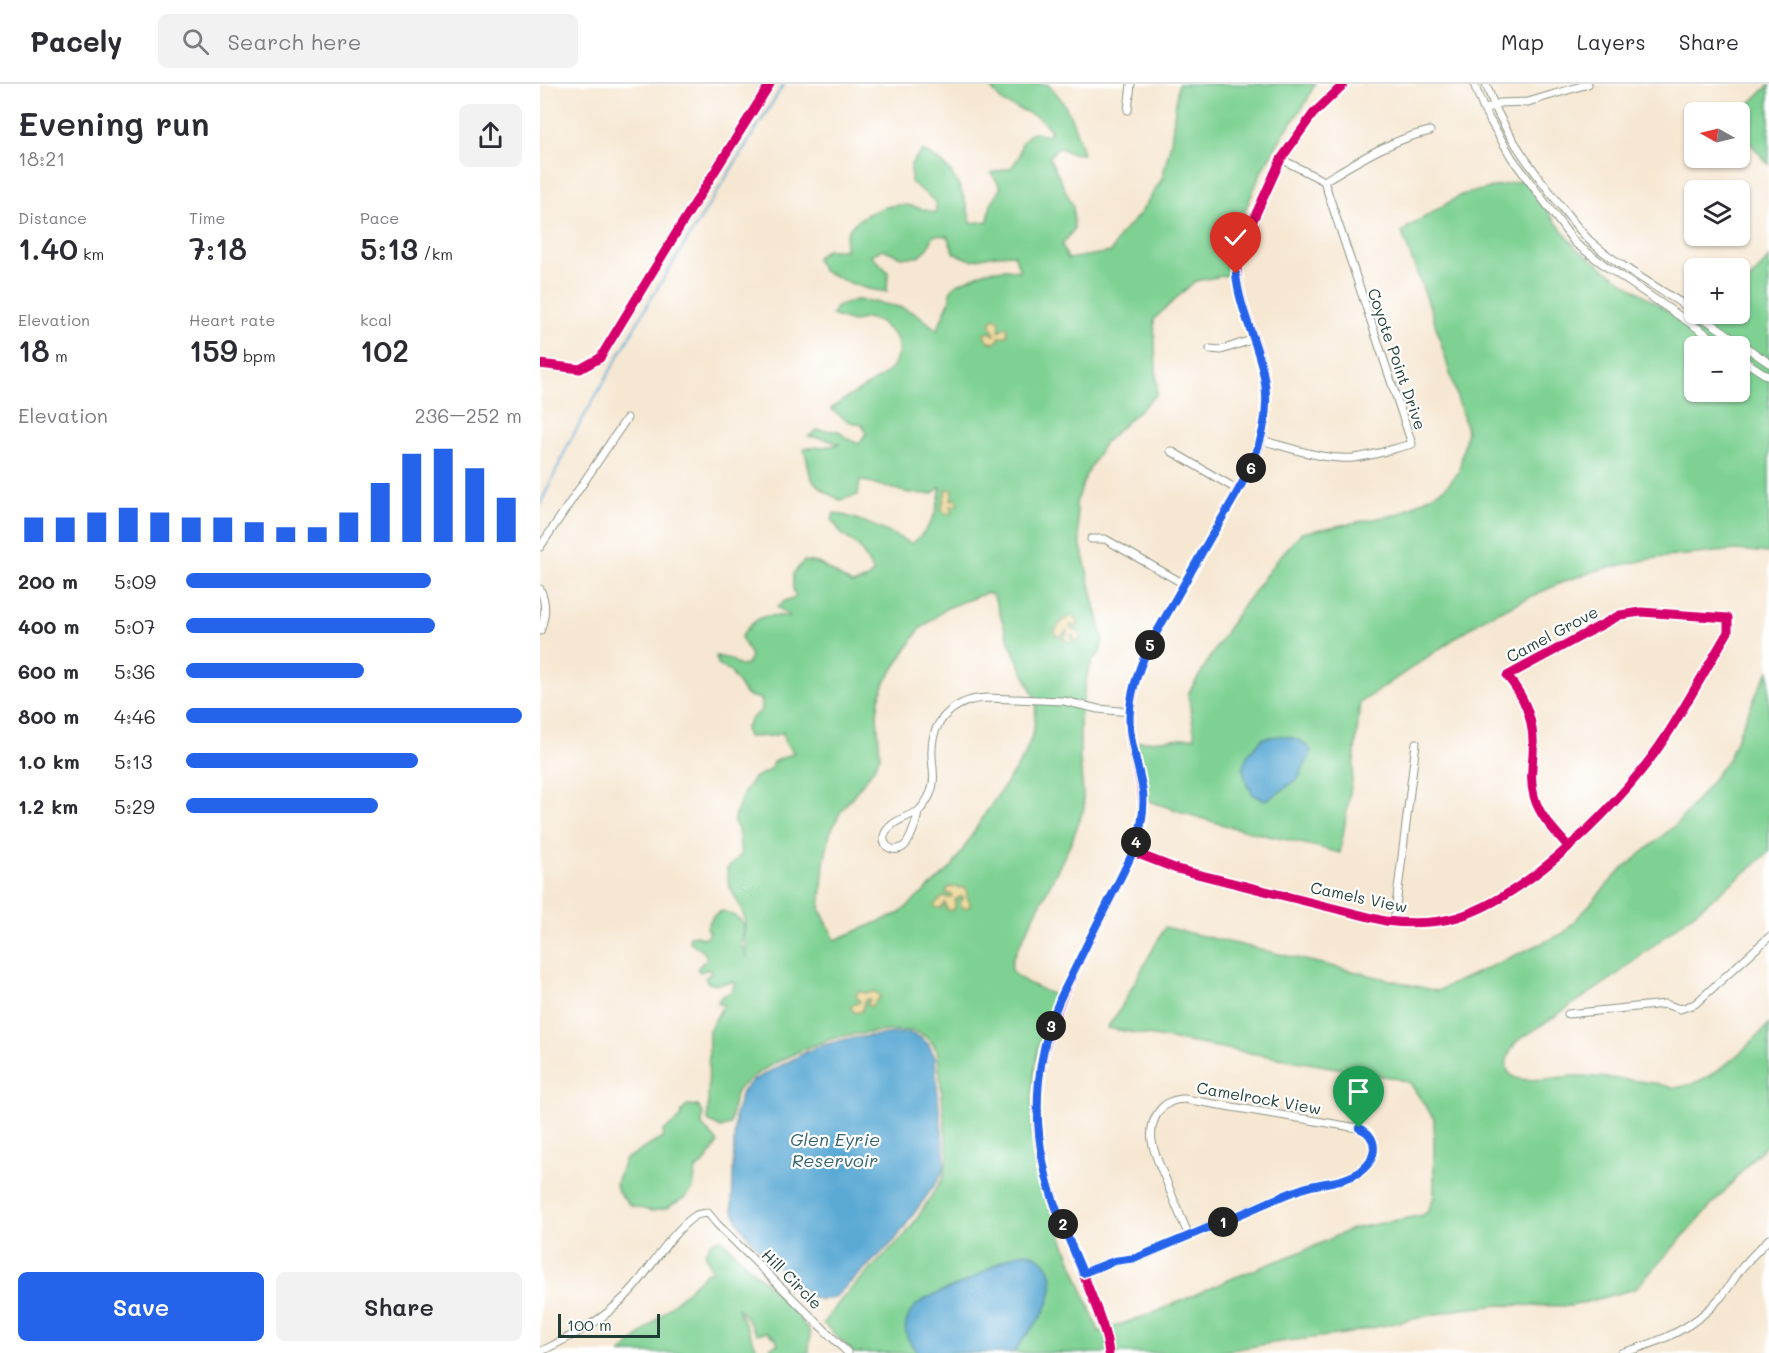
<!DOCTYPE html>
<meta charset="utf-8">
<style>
body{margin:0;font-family:Mali,sans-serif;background:#f2f2f3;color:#2b2b33;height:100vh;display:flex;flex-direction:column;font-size:22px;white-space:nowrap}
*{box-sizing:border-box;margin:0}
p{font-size:20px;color:#7c7c81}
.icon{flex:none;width:33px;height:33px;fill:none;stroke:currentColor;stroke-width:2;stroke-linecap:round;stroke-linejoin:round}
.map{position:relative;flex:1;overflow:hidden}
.sheet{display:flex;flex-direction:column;background:#fff;width:540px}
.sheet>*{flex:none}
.needle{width:39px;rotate:278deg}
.buttons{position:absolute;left:1144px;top:18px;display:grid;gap:12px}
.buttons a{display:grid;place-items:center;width:66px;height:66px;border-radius:9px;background:#fff;box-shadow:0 2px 4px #0004;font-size:30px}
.scale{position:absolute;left:18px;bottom:15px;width:102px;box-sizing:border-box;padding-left:6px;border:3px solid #1f3d34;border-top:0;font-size:16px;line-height:21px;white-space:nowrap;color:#1f3d34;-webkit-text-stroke:4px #fff;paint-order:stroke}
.pin{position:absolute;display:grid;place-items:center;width:51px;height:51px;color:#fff;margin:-62px -26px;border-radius:50% 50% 50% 0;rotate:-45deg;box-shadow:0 0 6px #0007}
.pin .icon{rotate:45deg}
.km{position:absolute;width:30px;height:30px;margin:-15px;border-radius:50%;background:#222;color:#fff;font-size:16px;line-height:30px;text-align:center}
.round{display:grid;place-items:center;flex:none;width:63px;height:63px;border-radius:9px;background:#f2f2f3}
.head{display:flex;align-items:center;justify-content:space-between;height:102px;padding:0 18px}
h1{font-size:33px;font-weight:600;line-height:45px}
.stats{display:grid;grid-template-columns:repeat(3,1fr);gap:9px;height:102px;padding:6px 18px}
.stats div{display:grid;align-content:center}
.stats b{font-size:30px;font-weight:600}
.stats small{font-size:16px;font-weight:400}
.stats p{font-size:16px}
.chart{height:168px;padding:12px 18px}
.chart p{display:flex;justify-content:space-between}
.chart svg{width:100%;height:108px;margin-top:6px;stroke:#2563eb;stroke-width:6}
.primary-button{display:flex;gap:12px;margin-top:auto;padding:12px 18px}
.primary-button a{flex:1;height:69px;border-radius:9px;background:#2563eb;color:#fff;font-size:24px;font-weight:600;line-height:69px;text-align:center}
.primary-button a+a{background:#f2f2f3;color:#2b2b33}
ul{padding:0 18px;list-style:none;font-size:20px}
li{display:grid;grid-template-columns:96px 72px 1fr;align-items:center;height:45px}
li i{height:15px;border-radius:8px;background:#2563eb}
header{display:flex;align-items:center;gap:36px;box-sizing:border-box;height:84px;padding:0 30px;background:#fff;border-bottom:2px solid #e1e1e2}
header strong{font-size:28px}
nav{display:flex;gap:33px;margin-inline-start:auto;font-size:21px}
.search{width:420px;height:54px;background:#f2f2f3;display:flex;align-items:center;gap:15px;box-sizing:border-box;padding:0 21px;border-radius:9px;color:#7c7c81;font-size:22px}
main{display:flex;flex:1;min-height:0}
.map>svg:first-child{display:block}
.green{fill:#7ed193;stroke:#4e8764;stroke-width:1.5;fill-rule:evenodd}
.sand{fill:#eeda9e;stroke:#868c69;stroke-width:1.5}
.water{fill:#5aa9d4;stroke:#3c7384;stroke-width:1.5}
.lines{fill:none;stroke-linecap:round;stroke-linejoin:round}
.stream{stroke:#5aa9d4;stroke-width:2}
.street-casing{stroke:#8a9283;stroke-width:9}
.street{stroke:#fff;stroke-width:7}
.cycleway-casing{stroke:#fff;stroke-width:13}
.cycleway{stroke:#d6006c;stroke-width:9}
.route-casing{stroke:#fff;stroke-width:12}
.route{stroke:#2563eb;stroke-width:8}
.labels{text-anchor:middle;stroke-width:4.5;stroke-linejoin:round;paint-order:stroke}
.street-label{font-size:16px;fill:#1f3d34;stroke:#fff}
.water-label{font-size:18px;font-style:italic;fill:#34636c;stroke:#fff}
</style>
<header>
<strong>Pacely</strong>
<div class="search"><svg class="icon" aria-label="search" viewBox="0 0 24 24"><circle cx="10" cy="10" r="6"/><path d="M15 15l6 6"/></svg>Search here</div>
<nav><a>Map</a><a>Layers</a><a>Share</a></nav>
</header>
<main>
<section class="sheet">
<div class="head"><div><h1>Evening run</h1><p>18:21</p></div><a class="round"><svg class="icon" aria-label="share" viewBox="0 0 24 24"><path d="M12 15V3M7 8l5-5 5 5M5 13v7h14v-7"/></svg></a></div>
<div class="stats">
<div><p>Distance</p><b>1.40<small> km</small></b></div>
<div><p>Time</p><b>7:18</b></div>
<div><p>Pace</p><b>5:13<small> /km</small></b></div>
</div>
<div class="stats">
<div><p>Elevation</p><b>18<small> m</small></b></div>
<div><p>Heart rate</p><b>159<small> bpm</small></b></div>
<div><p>kcal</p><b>102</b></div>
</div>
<div class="chart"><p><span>Elevation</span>236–252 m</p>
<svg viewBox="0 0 160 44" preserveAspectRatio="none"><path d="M5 44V34M15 44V34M25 44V32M35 44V30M45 44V32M55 44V34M65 44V34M75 44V36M85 44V38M95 44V38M105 44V32M115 44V20M125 44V8M135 44V6M145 44V14M155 44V26"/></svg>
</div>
<ul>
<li><b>200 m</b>5:09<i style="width:73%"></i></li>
<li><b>400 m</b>5:07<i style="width:74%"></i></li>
<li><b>600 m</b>5:36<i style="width:53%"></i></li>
<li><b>800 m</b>4:46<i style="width:100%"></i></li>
<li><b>1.0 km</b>5:13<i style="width:69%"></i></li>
<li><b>1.2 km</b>5:29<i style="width:57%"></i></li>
</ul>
<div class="primary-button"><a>Save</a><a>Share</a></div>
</section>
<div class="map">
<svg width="1229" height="1269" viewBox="0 0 1229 1269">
<rect width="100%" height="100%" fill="#fff"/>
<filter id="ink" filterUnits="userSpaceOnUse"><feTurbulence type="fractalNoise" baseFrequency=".0167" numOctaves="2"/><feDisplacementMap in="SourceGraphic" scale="12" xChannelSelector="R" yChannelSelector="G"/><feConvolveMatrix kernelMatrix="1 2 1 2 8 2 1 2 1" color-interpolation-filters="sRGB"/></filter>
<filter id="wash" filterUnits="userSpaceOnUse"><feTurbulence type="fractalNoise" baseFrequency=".008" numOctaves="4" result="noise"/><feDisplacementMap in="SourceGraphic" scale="24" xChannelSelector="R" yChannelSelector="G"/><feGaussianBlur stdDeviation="1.35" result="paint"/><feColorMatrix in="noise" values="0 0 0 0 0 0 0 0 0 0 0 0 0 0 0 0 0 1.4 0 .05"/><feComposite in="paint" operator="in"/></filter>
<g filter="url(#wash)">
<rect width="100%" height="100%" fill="#f6e7d2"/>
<!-- green -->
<path class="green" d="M 448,0 L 507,0 C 528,17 536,45 543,70 L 530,69 L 518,63 L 509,73 L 533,122 L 534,145 L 522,161 L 528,175 L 571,168 L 580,151 L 599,131 L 622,95 L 631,58 L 638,0 L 775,0 L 765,20 L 744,49 L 723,84 L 695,150 L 687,175 L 688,191 L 655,197 L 614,235 L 617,310 L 565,358 L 546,391 L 536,419 L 540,458 L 563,555 L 560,569 L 553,576 L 547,590 L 540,635 L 540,674 L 544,724 L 531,759 L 472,876 C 472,879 471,882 472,886 C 476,896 506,907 516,912 C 510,929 502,946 498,965 C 487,1017 492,1070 509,1120 L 559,1248 L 616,1228 L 693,1194 L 771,1164 L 811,1145 L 883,1131 L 888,1127 L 894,1113 L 894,1035 L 870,999 L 854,994 L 567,944 L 579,927 L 625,843 L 897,907 L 1024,849 L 1078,789 L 1138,739 L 1165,706 L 1189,674 L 1203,640 L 1220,602 L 1229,587 L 1229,768 L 1208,786 L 1074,893 L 976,958 C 970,967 961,981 971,991 C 981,1001 1021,992 1035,992 C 1058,992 1090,996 1113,999 C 1122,1000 1131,1005 1140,1003 C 1172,998 1208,963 1229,940 L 1229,1059 L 1213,1074 L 1191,1100 L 1095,1205 L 1031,1222 L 959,1221 L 915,1226 L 804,1250 L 732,1259 L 675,1269 L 314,1269 L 283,1239 L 305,1211 L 364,1152 L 372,1142 L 403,1094 L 408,1074 L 398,970 C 388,941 360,946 335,948 C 325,950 314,950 303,952 C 276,958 216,984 198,1006 C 192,1014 192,1031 190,1041 L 181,1044 L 168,1037 L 169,946 L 184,920 L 178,920 L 179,915 L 184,911 L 190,909 L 195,900 L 193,898 L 177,900 L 168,899 L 165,894 L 171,889 L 170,885 L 160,888 L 157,885 L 162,879 L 167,876 L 165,869 L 149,857 L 150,852 L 157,851 L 161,854 L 168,852 L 170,848 L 167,845 C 169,836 173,830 182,827 C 190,829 198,833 204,840 L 201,860 L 207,874 C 207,867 203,858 204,851 C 205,844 206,840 204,833 C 199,813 186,807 187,785 L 201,771 L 198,745 L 194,738 L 194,734 L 204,708 L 215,693 L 230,686 L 233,678 L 254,669 L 244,657 L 243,649 L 231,652 L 208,653 L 205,645 L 211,635 L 222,626 L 221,615 L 206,611 L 190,587 L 178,581 L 176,572 L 190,575 L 200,582 L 207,581 L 211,572 L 201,553 C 216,531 226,529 251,533 L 237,523 L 245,517 L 256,513 L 253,505 L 253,490 L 264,477 L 278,479 L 312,500 L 325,496 L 334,488 L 319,463 L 302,450 L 292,436 L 294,429 C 322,435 347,447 372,460 C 394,440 396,431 401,403 L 391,410 L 369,409 L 320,396 L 318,411 L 300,416 C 290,410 274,403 270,390 C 268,381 267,373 264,365 C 276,362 288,364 299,360 L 286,355 L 269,352 L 277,346 L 299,347 L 306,354 L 319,360 L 326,349 L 322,341 L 308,337 L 291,325 L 305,315 L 340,294 L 353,283 L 359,267 L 356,253 L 339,237 L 326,234 L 312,238 L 292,231 L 296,223 L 316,216 L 335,218 L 359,223 L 377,230 L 397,246 L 410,216 L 410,208 L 415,201 L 446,187 L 467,185 L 480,187 L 474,170 L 455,171 L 432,176 L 415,170 L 407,152 L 394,151 L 388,164 L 378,173 L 361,173 L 343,165 L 331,171 L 348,188 L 347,208 L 328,205 L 305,197 L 283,187 L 276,174 L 286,166 L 305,166 C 305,161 305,156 306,152 C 312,133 346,120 363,121 C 374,121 385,126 396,129 L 396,118 L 371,98 L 371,80 L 382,67 C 388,70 394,73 399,76 C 418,91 426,117 431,139 L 448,137 L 451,120 L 461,103 L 451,89 L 471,84 L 479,73 L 482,58 L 492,48 L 507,52 L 511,46 L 498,33 L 462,18 ZM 446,509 L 451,510 L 454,513 L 471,562 L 494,612 L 496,621 L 494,646 L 484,673 L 445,730 L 412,783 L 360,829 L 295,856 L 280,825 L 284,779 L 290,749 L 301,727 L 332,687 L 340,672 L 337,631 L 339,615 L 345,598 L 379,546 L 407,524 Z
M 1229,1 L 1229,81 L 1200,47 L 1200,29 Z
M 983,96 L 1036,164 L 1075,192 L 1162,250 L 1180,230 L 1200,230 L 1200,207 L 1229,174 L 1229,469 L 1196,466 L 1116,474 L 1062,485 L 1025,497 L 945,534 L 820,619 L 812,696 L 800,769 C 765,759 730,753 696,744 C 666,737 636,726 607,716 L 607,702 L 597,658 L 655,653 L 648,610 L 695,533 L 737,476 L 761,449 L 859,430 L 905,404 L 919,388 L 927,346 L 891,226 L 862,149 L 868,143 L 921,111 ZM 1155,262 L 1200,262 L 1200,308 L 1155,308 Z
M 148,1021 L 158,1022 L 163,1030 L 162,1042 L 178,1058 L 166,1077 L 156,1085 L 153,1105 L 146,1113 L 125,1125 L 112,1127 L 91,1122 L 78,1108 L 76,1099 L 84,1076 L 124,1053 L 123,1047 L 141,1034 L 142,1027 Z
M 182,1155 C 211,1187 244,1213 270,1248 L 269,1269 L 227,1269 L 231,1263 L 238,1260 L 236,1254 L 226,1248 L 217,1250 C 209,1241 206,1230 197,1223 L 219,1269 L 81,1269 L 167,1188 L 172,1188 L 165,1168 L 172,1157 Z"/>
<!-- sand -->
<path class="sand" d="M 455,234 L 460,237 L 459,247 L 465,243 L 467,244 L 468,251 L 460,253 L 457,258 L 452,259 L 446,255 L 444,250 L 449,248 L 455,251 L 451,242 L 451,237 Z
M 407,405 L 410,405 L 413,407 L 411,416 L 415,414 L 418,419 L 416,422 L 410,422 L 413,428 L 408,430 L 402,427 C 402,424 405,407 407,405 Z
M 531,532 L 535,534 L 539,540 L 536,543 L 531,541 L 530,543 L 533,546 L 540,549 L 541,553 L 538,556 L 535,557 L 533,551 L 531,551 L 531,557 L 529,558 L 524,555 L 527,548 L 527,546 L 520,553 L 517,552 L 514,548 C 518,544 520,538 525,535 C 527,534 529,534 531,532 Z
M 409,803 L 426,804 L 427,813 L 430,819 L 429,823 L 425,824 L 421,823 L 420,819 L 423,814 L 422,812 L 415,816 L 415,824 L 413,826 L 407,826 L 405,819 L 401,824 L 396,824 L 394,821 L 403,813 L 409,814 L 412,812 L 411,810 L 407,810 L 406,808 Z
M 318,907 L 325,909 L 335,908 L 339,911 L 340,913 L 330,923 L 327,921 L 330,915 L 327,915 L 324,918 L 322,927 L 315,929 L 311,924 L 312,921 L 320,918 L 316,912 Z"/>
<!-- water -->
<path class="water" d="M 740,652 C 753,653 763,656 771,667 C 770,677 764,680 761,688 C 760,691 759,694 757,696 C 745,702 738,713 724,716 L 714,711 L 707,701 L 703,685 L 704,679 L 709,669 L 723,654 Z
M 356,949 L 369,949 L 381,954 L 388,960 L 395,973 L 398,1013 L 405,1075 L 404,1085 L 398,1096 L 355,1156 L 295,1213 L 280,1216 L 271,1212 C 245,1189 201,1156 192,1123 L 195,1031 L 202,1008 L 213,996 L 276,963 L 306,955 Z
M 486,1168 C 515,1175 517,1201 506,1224 C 499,1240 484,1251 476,1266 L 471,1269 L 378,1269 C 370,1260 362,1249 367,1236 C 375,1211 407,1208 428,1197 C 448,1186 463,1173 486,1168 Z"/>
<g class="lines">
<!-- stream -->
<path class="stream" d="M 0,421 L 31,355 L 85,261 L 110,216 L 244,0"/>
</g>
</g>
<g filter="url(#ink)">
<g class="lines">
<defs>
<path id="street" d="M 934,0 L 944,26 L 972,74 L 1035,159 L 1067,183 L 1184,262
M 946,0 C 960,43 989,81 1017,117 C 1027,130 1037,144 1049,156 C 1078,182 1122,206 1155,228
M 588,26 L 591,0
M 944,26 L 960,19 L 988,18 L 1048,0
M 784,97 C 818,77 850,56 890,47
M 1158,230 L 1229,279
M 670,265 L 681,266 L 714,255
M 1200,274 L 1229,293
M 721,356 C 751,364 782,376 813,374 C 833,372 852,365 872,360 L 784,97 L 741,75
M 631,367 L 698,406
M 551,455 L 565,455 L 644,500
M 0,463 L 87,334
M 0,505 C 7,519 6,532 0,547
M 378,728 C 377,736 370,759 363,763 C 350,772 331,754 356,738 C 364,734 370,730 378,728 C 385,720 392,711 393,699 C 395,689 391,677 392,666 C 392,635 416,615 447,614 L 524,617 L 558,625 L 590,628
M 593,768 L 637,785 L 845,837 C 870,840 894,840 918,833 C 990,811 1084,717 1125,654 C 1147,620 1167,583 1188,548 L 1188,534 L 1101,528 L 1080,531 L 967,592 C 987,615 995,640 993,670 C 992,684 990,698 994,712 C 999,732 1015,747 1028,762
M 854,838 L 876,659
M 1028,930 L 1125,920 L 1140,925 L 1155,920 L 1229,853
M 543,1189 C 552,1185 562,1180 573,1178 C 582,1176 591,1176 600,1173 C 653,1151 706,1125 760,1105 C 780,1098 804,1099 821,1087 C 838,1074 839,1052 818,1044 L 644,1015 C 622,1015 609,1035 612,1057 C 614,1070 620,1083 626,1096 C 633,1115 641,1133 649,1152
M 0,1268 C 39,1248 66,1236 95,1202 C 111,1183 135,1144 155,1132 C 159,1129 164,1130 168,1129 L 177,1140 L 308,1269
M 569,1269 C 566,1246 557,1226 549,1205 C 531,1159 508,1112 500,1063 C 486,968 527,902 568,820 C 580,794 595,769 601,741 C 607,711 596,685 591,656 C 586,623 596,590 610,560 L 714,378 C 728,343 730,307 719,270 C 709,236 691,203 699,167 L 741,75 L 773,30 L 804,0
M 1081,1269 C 1116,1260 1154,1244 1178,1216 C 1187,1207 1193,1196 1200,1186 C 1209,1175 1219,1165 1229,1155"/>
</defs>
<!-- street casing -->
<use href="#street" class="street-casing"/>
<!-- street -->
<use href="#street" class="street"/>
<defs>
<path id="cycleway" d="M 0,280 L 40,285 L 60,274 L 141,141 L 230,0
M 593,768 L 637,785 L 845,837 C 870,840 894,840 918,833 C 990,811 1084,717 1125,654 C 1147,620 1167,583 1188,548 L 1188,534 L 1101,528 L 1080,531 L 967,592 C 987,615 995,640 993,670 C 992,684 990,698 994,712 C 999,732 1015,747 1028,762
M 569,1269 C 566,1246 557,1226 549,1205 C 531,1159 508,1112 500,1063 C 486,968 527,902 568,820 C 580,794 595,769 601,741 C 607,711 596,685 591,656 C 586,623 596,590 610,560 L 714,378 C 728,343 730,307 719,270 C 709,236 691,203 699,167 L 741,75 L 773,30 L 804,0"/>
</defs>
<!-- cycleway casing -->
<use href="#cycleway" class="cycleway-casing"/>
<!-- cycleway -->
<use href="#cycleway" class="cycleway"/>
</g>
</g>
<g class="lines" filter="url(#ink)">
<defs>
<path id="route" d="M 696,190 C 700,232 724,268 726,310 C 729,365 696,410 669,456 C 649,491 630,525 610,560 C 598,586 587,615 590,645 C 592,666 600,687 603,708 C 605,729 600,748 593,768 C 579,798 563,828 548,858 C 539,877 529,896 520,915 C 497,968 492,1026 504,1082 C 511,1119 529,1154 543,1189 L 574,1177 L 596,1174 C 631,1159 666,1145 701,1130 C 721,1122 740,1112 761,1105 C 780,1098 805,1099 821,1087 C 838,1074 839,1052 819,1044"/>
</defs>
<!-- route casing -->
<use href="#route" class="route-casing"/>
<!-- route -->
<use href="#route" class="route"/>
</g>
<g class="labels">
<!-- street labels -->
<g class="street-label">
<text transform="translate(857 275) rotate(71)" y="6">Coyote Point Drive</text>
<text transform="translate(1012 550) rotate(-28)" y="6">Camel Grove</text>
<text transform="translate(819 813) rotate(12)" y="6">Camels View</text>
<text transform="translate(719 1014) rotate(10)" y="6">Camelrock View</text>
<text transform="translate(252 1195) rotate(45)" y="6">Hill Circle</text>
</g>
<!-- water labels -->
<g class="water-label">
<text x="295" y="1062">Glen Eyrie<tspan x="295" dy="21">Reservoir</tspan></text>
</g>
</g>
</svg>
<div class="buttons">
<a><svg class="needle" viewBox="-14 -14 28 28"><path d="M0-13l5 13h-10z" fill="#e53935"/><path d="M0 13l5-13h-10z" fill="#7c7c81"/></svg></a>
<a><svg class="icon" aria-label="layers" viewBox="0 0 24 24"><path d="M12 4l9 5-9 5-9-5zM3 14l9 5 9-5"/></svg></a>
<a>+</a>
<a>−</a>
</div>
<div class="scale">100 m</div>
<div class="pin" style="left:819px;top:1044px;background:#1e9e55"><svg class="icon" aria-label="arrive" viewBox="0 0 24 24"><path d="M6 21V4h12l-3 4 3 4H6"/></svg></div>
<div class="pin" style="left:696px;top:190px;background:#d93025"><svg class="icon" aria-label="check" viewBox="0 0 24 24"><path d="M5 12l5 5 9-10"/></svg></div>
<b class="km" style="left:683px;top:1138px">1</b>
<b class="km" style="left:523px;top:1140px">2</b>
<b class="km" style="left:511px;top:942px">3</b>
<b class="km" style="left:596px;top:758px">4</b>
<b class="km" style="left:610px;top:561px">5</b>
<b class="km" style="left:711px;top:384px">6</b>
</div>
</main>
